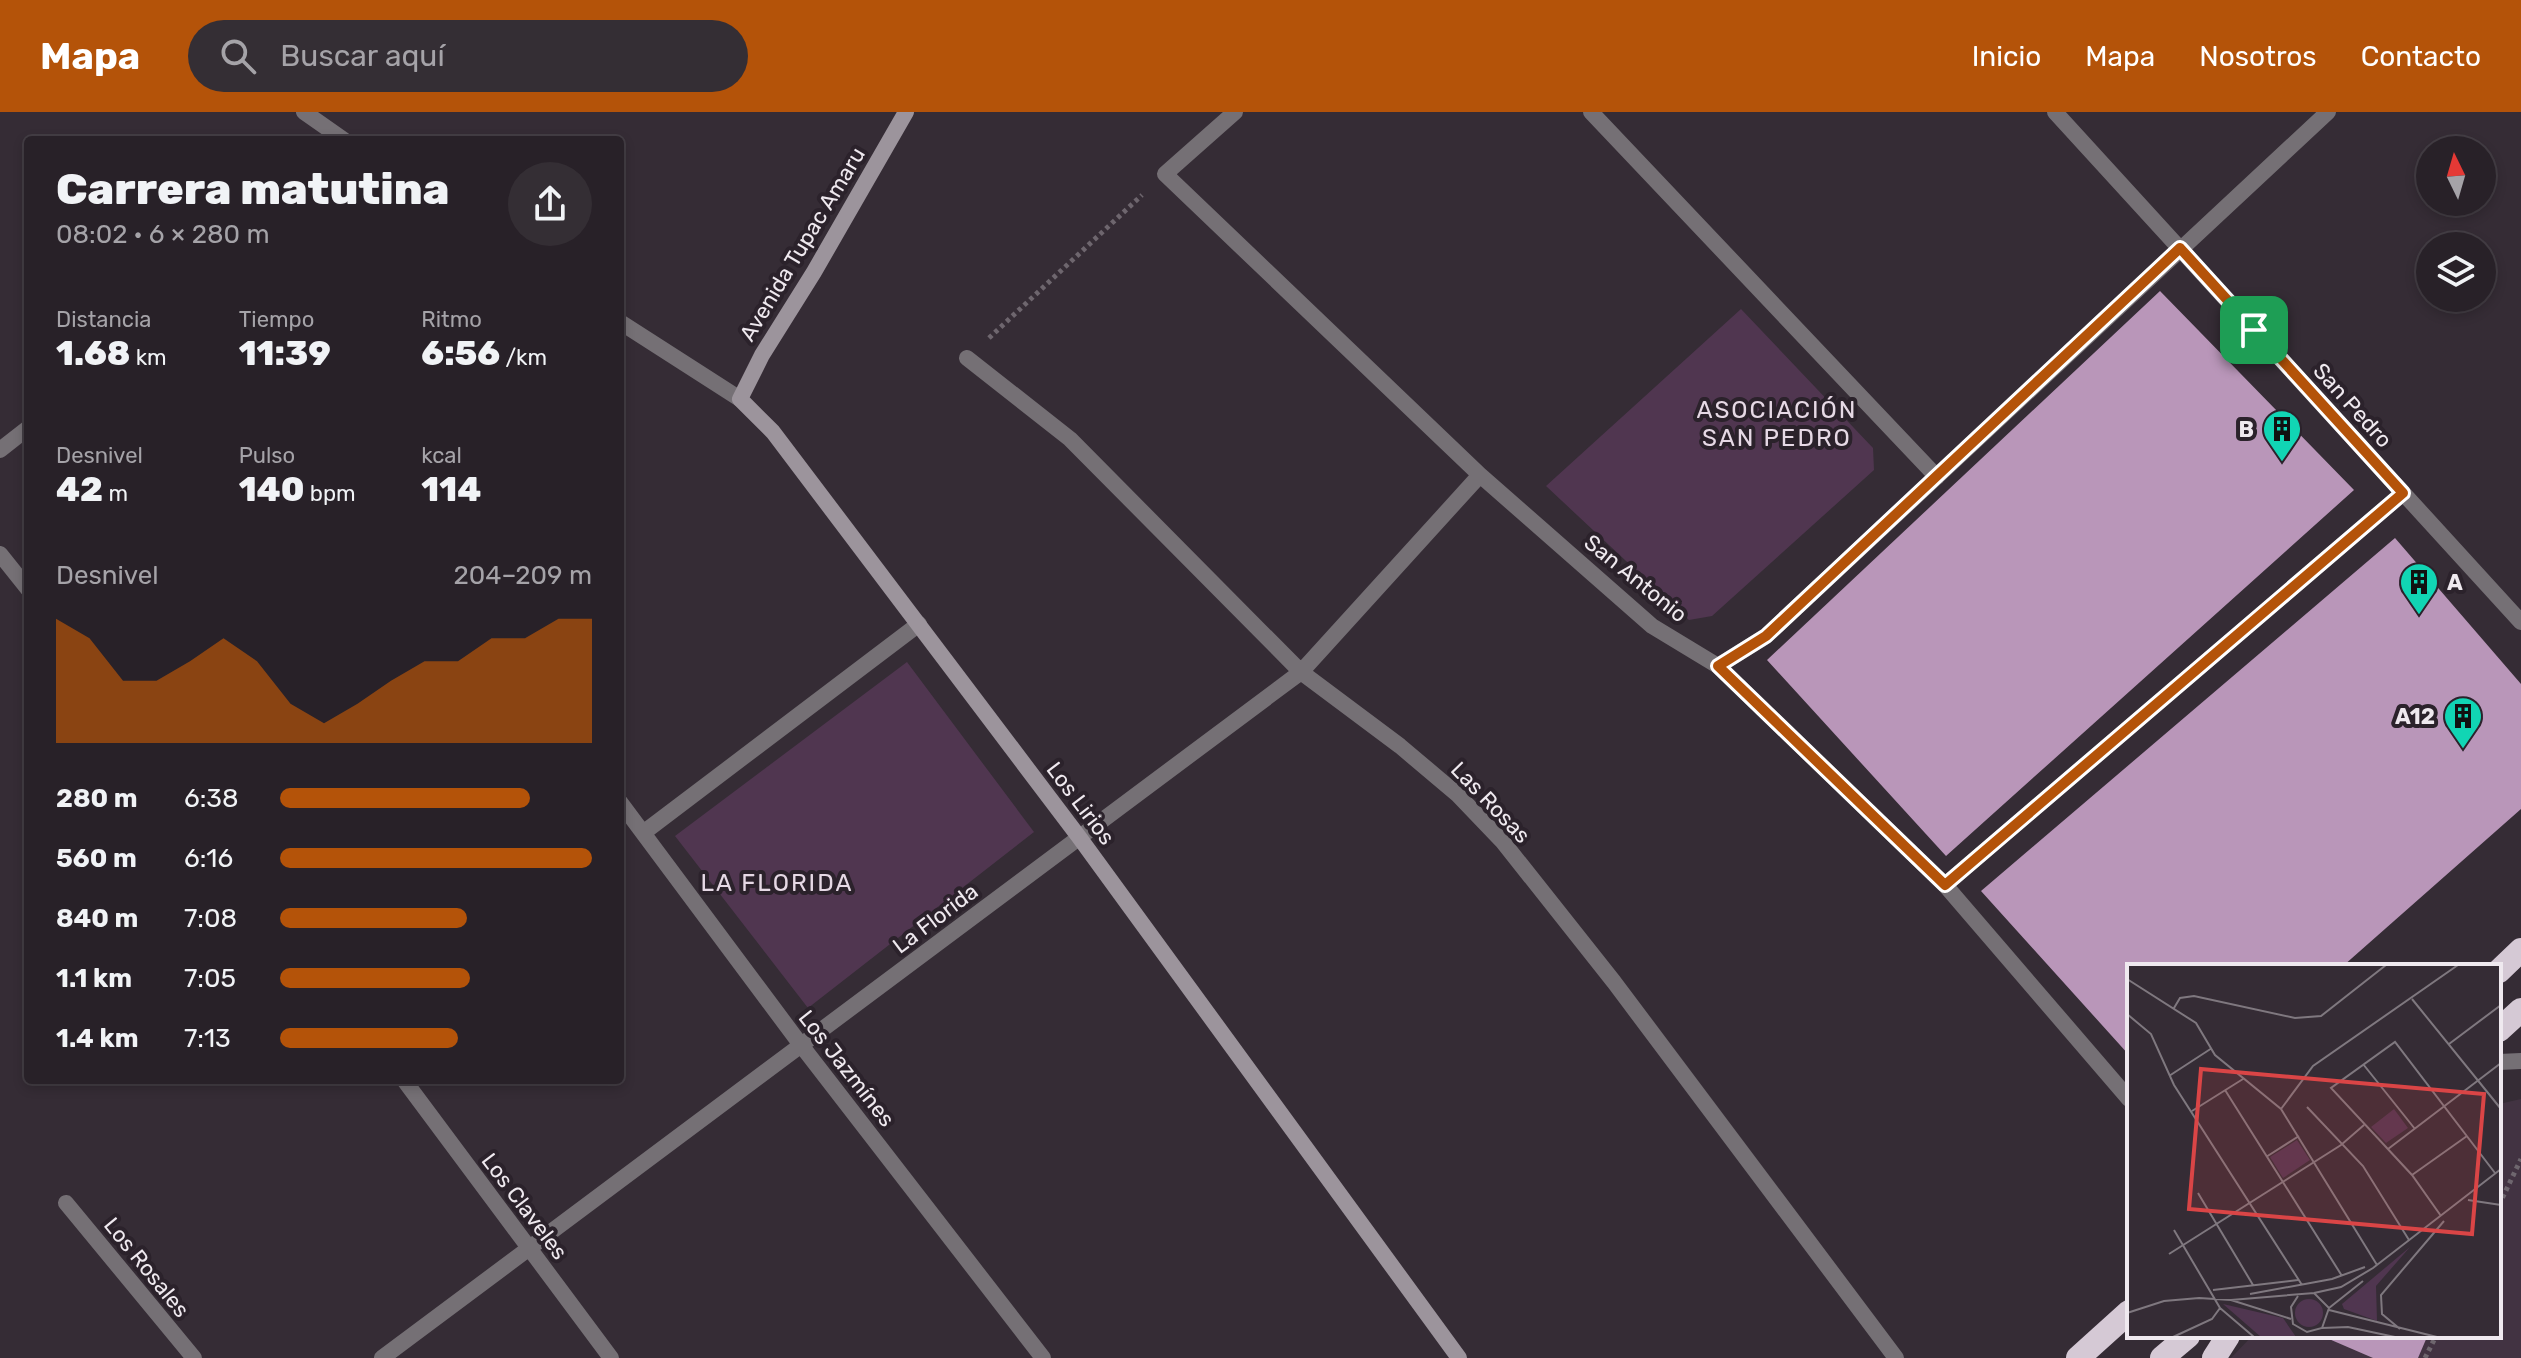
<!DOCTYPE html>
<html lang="es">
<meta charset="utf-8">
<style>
body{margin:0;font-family:Rubik,sans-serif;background:#342e34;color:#f1f3f6;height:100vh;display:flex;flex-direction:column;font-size:30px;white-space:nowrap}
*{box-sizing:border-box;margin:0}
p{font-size:26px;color:#a5a3a8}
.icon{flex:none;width:44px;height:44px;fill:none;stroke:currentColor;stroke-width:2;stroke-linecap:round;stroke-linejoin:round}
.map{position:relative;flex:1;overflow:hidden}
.details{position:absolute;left:24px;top:24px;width:600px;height:948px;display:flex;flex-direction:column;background:#282128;border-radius:8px;box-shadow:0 4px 12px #0003,0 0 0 2px #443e45}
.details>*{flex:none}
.needle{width:52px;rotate:355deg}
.tools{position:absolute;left:2416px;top:24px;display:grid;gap:16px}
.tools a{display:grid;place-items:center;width:80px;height:80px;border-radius:50%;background:#282128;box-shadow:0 4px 12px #0003,0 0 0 2px #443e45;font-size:40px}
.pin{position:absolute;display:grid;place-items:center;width:68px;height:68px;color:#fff;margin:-34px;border-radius:16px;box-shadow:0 4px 12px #0006}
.round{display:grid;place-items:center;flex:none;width:84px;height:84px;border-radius:42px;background:#342e34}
.summary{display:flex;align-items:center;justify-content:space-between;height:136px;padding:0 32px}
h1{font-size:44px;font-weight:800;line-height:60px}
.stats{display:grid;grid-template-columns:repeat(3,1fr);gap:12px;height:136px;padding:8px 32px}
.stats div{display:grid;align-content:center}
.stats b{font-size:34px;font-weight:800}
.stats small{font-size:22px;font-weight:400}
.stats p{font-size:22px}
.chart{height:224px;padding:16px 32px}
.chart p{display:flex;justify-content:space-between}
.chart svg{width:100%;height:144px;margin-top:8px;fill:#b45309;opacity:.7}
ul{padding:0 32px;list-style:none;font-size:26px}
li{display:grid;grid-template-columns:128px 96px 1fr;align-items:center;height:60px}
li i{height:20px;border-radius:10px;background:#b45309}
header{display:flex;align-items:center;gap:48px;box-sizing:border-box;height:112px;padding:0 40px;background:#b45309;color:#fff}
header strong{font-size:38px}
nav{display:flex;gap:44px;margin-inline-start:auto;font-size:28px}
.search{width:560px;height:72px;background:#342e34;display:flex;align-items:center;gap:20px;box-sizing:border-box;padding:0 28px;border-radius:44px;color:#a5a3a8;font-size:30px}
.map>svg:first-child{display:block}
.built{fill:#423342}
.green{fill:#503650}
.building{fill:#b996b9}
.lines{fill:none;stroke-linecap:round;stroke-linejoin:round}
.path{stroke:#6e666e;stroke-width:5;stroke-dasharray:4 4;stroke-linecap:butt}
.street{stroke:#757075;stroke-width:16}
.secondary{stroke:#9c949c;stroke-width:16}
.highway{stroke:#d5c9d5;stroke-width:24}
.route-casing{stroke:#fff;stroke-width:16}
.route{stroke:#b45309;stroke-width:10}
.labels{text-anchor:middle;stroke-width:8;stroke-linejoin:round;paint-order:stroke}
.street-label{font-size:22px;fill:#efe9ef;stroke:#2b222b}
.poi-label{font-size:22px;font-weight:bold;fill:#efe9ef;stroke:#2b222b;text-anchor:end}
.neighbourhood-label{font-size:24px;letter-spacing:2px;fill:#e6d9e5;stroke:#2b222b}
.inset-road{fill:none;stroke:#7f787f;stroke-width:2}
.view{fill:#da4546;fill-opacity:0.15;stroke:#da4546;stroke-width:4}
.inset-edge{fill:none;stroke:#efe9ef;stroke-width:4}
</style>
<header>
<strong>Mapa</strong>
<div class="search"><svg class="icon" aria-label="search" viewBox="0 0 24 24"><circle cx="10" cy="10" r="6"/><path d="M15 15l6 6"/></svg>Buscar aquí</div>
<nav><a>Inicio</a><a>Mapa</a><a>Nosotros</a><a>Contacto</a></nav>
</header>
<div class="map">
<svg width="2521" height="1246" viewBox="0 0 2521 1246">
<rect width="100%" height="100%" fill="#352c35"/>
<!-- built -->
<path class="built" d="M 2521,987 L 2521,1246 L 2231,1246 L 2252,1224 L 2499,1224 L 2499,992 Z"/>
<!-- green -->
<path class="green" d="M 1741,197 L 1873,336 L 1874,358 L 1712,504 L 1689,508 L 1546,374 Z
M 907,550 L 1034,720 L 808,896 L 675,724 Z"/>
<!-- building -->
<path class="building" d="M 2160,179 L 2354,378 L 1946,744 L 1767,548 Z
M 2395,426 L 2521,572 L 2521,697 L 2343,854 L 2129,854 L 2129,943 L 1981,779 Z
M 2322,1224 L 2425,1224 L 2427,1225 L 2418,1246 L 2373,1246 Z"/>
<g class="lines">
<!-- path -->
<path class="path" d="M 989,226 L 1142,83
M 2499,1093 L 2521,1047
M 2425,1246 L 2436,1224"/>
<!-- street -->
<path class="street" d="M 304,0 L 344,28
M 1235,0 L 1165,62 L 1480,363 L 1652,514 L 1718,554 L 1945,773 L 2129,987
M 1591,0 L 1937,365
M 2055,0 L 2521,510
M 620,210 L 740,287
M 967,246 L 1070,327 L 1301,560 L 1400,634 L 1458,683 L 1503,730 L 1614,870 L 1896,1246
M 0,338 L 28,316
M 0,442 L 28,477
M 1718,554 L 1766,524 L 2328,0
M 620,690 L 801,933 L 1043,1246
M 643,721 L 919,512
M 1945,773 L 2403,381
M 2499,950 L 2521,949
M 404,968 L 611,1246
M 66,1091 L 194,1246
M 382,1246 L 1301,560 L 1480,363"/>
<!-- secondary -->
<path class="secondary" d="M 906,0 L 814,160 L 762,243 L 740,287 L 773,320 L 1079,725 L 1459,1246"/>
<!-- highway -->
<path class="highway" d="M 2499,859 L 2521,838
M 2499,918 L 2521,898
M 2078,1246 L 2129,1200
M 2162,1246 L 2188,1224
M 2214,1246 L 2228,1224"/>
</g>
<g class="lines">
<defs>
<path id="route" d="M 2180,136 L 2403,381 L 1945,773 L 1718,554 L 1766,524 Z"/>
</defs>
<!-- route casing -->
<use href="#route" class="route-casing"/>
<!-- route -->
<use href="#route" class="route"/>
</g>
<!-- icons -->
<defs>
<symbol id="building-pin" viewBox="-11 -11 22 30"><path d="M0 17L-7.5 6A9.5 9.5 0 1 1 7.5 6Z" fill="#11d5b4" stroke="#2b222b"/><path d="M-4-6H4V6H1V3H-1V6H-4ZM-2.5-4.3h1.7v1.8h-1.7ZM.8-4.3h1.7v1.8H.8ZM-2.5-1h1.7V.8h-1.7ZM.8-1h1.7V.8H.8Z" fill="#111"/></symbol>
</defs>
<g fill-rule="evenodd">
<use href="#building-pin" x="2260" y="295" width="44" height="60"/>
<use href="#building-pin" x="2397" y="448" width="44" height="60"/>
<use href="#building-pin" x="2441" y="582" width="44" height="60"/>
</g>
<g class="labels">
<!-- street labels -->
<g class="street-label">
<text transform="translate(802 132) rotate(-59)" y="8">Avenida Tupac Amaru</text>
<text transform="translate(2353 293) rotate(48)" y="8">San Pedro</text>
<text transform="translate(1636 466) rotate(39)" y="8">San Antonio</text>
<text transform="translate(1491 690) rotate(46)" y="8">Las Rosas</text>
<text transform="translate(1081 691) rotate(53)" y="8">Los Lirios</text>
<text transform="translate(935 806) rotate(-37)" y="8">La Florida</text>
<text transform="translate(847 956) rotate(52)" y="8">Los Jazmínes</text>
<text transform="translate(525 1094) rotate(53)" y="8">Los Claveles</text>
<text transform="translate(147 1155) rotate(51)" y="8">Los Rosales</text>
</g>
<!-- poi labels -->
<g class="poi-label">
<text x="2254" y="325">B</text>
<text x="2447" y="478" text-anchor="start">A</text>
<text x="2435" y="612">A12</text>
</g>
<!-- neighbourhood labels -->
<g class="neighbourhood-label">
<text x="1777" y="306">ASOCIACIÓN<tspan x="1777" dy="28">SAN PEDRO</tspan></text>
<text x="777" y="779">LA FLORIDA</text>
</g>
</g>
<!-- overview -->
<g transform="translate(2127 852)">
<rect width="374" height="374" fill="#352c35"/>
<path d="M 267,145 L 281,164 L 259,179 L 244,163 ZM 170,176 L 183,196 L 156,214 L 143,193 ZM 283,283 L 249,322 L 250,357 L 217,345 L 215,340 ZM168 349a14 14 0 1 1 28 0a14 14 0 1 1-28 0ZM 96,340 L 156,354 L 169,373 L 134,373 Z" fill="#503650"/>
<path class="inset-road" d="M 0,15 L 69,59 L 88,91 L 154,145 L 250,301M 285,35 L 374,145M 47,44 L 53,34 L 67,32 L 168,54 L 194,52 L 259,1M 0,50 L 24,70 L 47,121 L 175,321M 322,80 L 374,41M 236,100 L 288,165M 42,112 L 85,84M 98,126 L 215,312M 180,143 L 236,202 L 282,276M 154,145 L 186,102 L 331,1M 65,147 L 116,115M 261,185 L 374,99M 139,193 L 172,172M 285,211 L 340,172M 71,229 L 126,321M 341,236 L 374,241M 314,252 L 285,211 L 204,124 L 268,78 L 368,209M 42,290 L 214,181 L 237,161M 86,326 L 171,316M 187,329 L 214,323 L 246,304 L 374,205M 123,330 L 205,315 L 238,303M 104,336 L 187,329 L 202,344 L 195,364 L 180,368 L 166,360 L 164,343 L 171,332M 93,344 L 127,373M 202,344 L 236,317M 202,346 L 310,373M 0,349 L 37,337 L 72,334 L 104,336 L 164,355M 195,364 L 221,363 L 268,373M 273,365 L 255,350 L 254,331 L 317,257M 46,373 L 85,355 L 93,344 L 47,266"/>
<path class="view" d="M 74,105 L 357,130 L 345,270 L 62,245 Z"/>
<rect width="374" height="374" class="inset-edge"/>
</g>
</svg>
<div class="tools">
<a><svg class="needle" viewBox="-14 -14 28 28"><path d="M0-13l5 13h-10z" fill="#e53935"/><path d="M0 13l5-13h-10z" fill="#a5a3a8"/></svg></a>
<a><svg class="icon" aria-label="layers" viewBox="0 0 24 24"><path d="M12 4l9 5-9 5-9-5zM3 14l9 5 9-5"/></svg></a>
</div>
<div class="pin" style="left:2254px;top:218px;background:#1e9e55"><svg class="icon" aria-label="arrive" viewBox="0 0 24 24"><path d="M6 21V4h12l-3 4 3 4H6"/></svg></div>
<section class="details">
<div class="summary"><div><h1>Carrera matutina</h1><p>08:02 · 6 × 280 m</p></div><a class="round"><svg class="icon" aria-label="share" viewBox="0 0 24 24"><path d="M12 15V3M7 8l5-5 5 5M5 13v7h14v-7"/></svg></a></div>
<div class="stats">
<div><p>Distancia</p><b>1.68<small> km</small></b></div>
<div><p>Tiempo</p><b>11:39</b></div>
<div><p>Ritmo</p><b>6:56<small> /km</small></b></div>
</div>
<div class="stats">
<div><p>Desnivel</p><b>42<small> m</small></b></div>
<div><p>Pulso</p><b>140<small> bpm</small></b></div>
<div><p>kcal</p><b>114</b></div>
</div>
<div class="chart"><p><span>Desnivel</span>204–209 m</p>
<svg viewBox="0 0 160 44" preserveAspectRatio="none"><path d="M0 44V6L10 12L20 25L30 25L40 19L50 12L60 19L70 32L80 38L90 32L100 25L110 19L120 19L130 12L140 12L150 6L160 6V44z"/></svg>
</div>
<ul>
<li><b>280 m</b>6:38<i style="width:80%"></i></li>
<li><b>560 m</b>6:16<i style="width:100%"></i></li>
<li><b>840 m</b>7:08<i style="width:60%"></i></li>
<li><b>1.1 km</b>7:05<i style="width:61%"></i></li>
<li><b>1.4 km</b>7:13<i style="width:57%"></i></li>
</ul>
</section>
</div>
